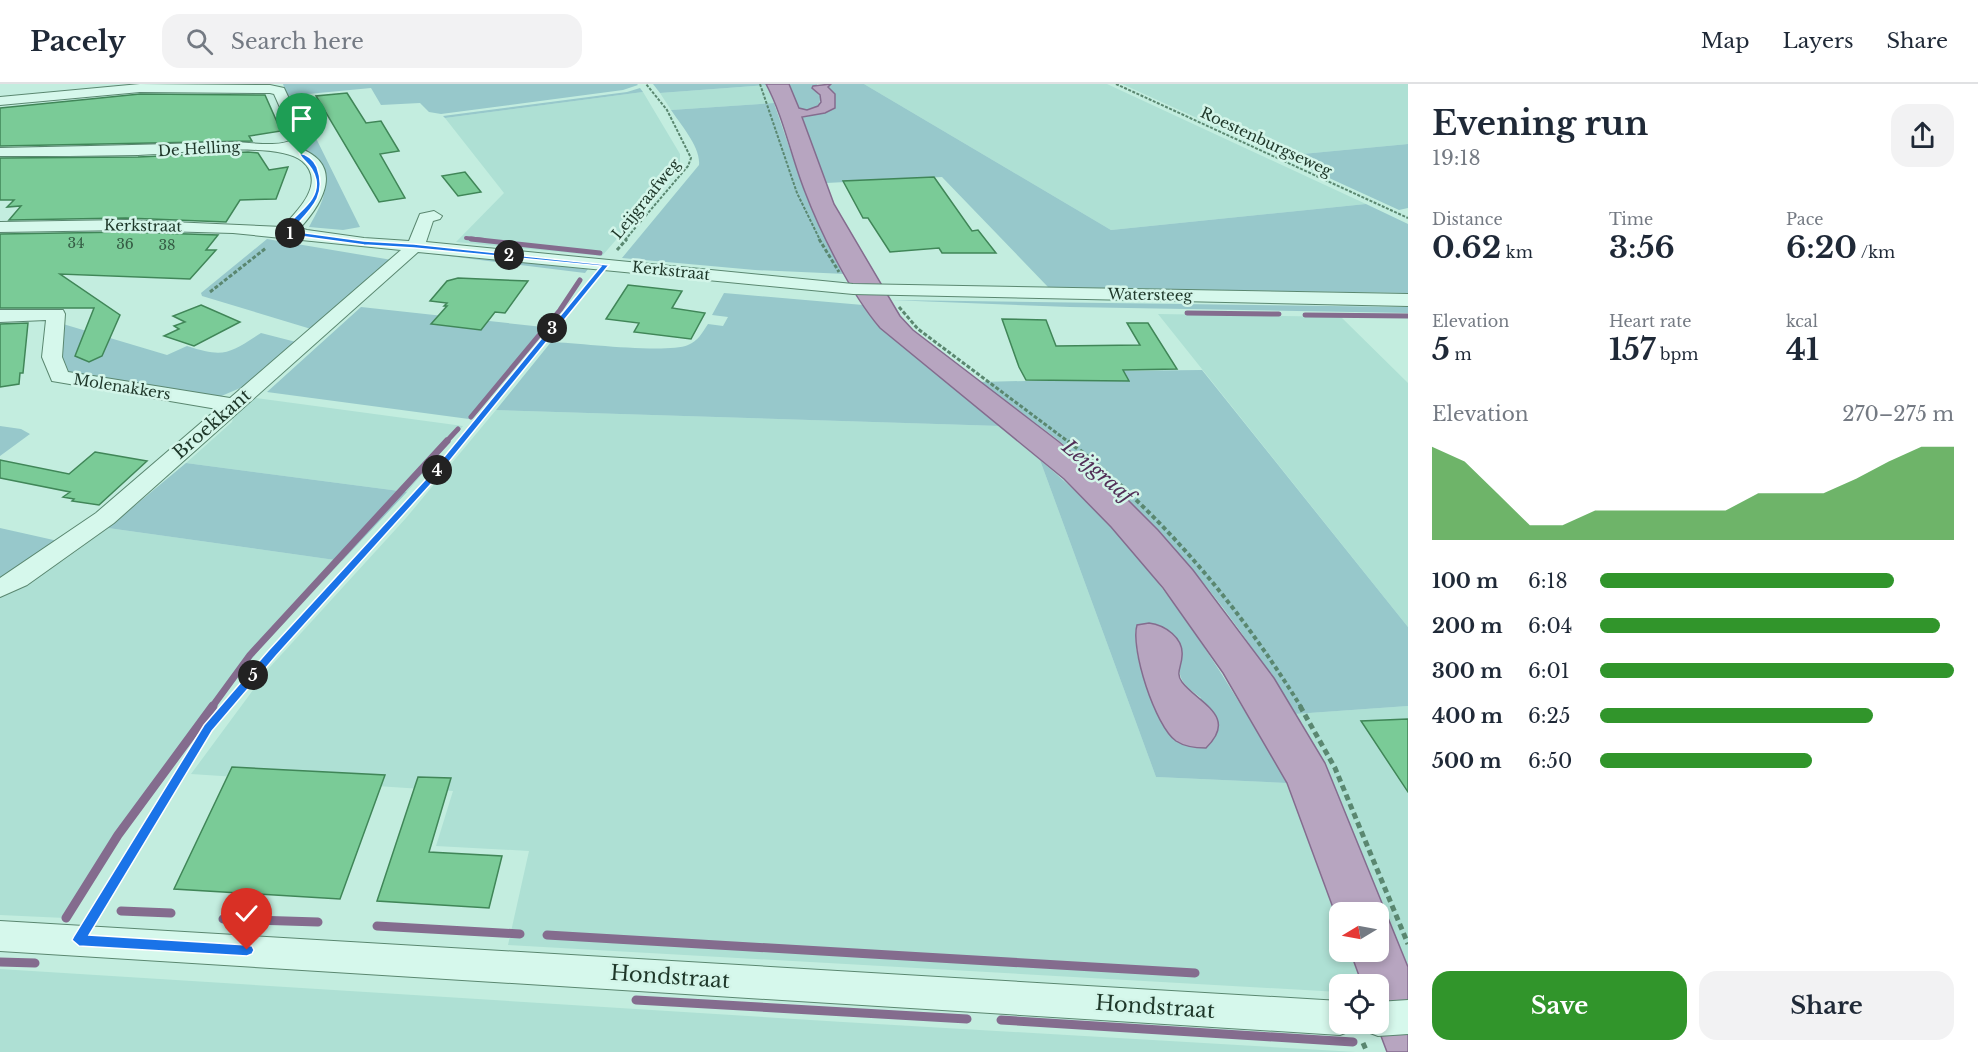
<!DOCTYPE html>
<meta charset="utf-8">
<style>
body{margin:0;font-family:"Libre Baskerville",serif;background:#f2f2f3;color:#1f2937;height:100vh;display:flex;flex-direction:column;font-size:22px;white-space:nowrap}
*{box-sizing:border-box;margin:0}
p{font-size:20px;color:#747a83}
.icon{flex:none;width:33px;height:33px;fill:none;stroke:currentColor;stroke-width:2;stroke-linecap:round;stroke-linejoin:round}
.map{position:relative;flex:1;overflow:hidden}
.side{display:flex;flex-direction:column;background:#fff;width:570px}
.side>*{flex:none}
.needle{width:39px;rotate:260deg}
.buttons{position:absolute;left:1329px;top:818px;display:grid;gap:12px}
.buttons a{display:grid;place-items:center;width:60px;height:60px;border-radius:12px;background:#fff;box-shadow:0 3px 9px #0003;font-size:30px}
.pin{position:absolute;display:grid;place-items:center;width:51px;height:51px;color:#fff;margin:-62px -26px;border-radius:50% 50% 50% 0;rotate:-45deg;box-shadow:0 0 6px #0007}
.pin .icon{rotate:45deg}
.km{position:absolute;width:30px;height:30px;margin:-15px;border-radius:50%;background:#222;color:#fff;font-size:16px;line-height:30px;text-align:center}
.round{display:grid;place-items:center;flex:none;width:63px;height:63px;border-radius:18px;background:#f2f2f3}
.head{display:flex;align-items:center;justify-content:space-between;height:102px;padding:0 24px}
h1{font-size:33px;font-weight:700;line-height:45px}
.stats{display:grid;grid-template-columns:repeat(3,1fr);gap:9px;height:102px;padding:6px 24px}
.stats div{display:grid;align-content:center}
.stats b{font-size:30px;font-weight:700}
.stats small{font-size:16px;font-weight:400}
.stats p{font-size:16px}
.chart{height:168px;padding:12px 24px}
.chart p{display:flex;justify-content:space-between}
.chart svg{width:100%;height:108px;margin-top:6px;fill:#31952b;opacity:.7}
.cta{display:flex;gap:12px;margin-top:auto;padding:12px 24px}
.cta a{flex:1;height:69px;border-radius:18px;background:#31952b;color:#fff;font-size:24px;font-weight:700;line-height:69px;text-align:center}
.cta a+a{background:#f2f2f3;color:#1f2937}
ul{padding:0 24px;list-style:none;font-size:20px}
li{display:grid;grid-template-columns:96px 72px 1fr;align-items:center;height:45px}
li i{height:15px;border-radius:8px;background:#31952b}
header{display:flex;align-items:center;gap:36px;box-sizing:border-box;height:84px;padding:0 30px;background:#fff;border-bottom:2px solid #e0e1e3}
header strong{font-size:28px}
nav{display:flex;gap:33px;margin-inline-start:auto;font-size:21px}
.search{width:420px;height:54px;background:#f2f2f3;display:flex;align-items:center;gap:15px;box-sizing:border-box;padding:0 21px;border-radius:18px;color:#747a83;font-size:22px}
main{display:flex;flex:1;min-height:0}
.map>svg:first-child{display:block}
.farmland{fill:#aee0d4}
.green{fill:#97c8cb;fill-rule:evenodd}
.water{fill:#b7a5c0;stroke:#846c8e;stroke-width:1.5}
.lines{fill:none;stroke-linecap:round;stroke-linejoin:round}
.stream-far3{stroke:#846c8e;stroke-width:4}
.stream-far2{stroke:#846c8e;stroke-width:5}
.stream-far1{stroke:#846c8e;stroke-width:7}
.stream{stroke:#846c8e;stroke-width:9}
.building{fill:#7acb97;stroke:#408658;stroke-width:1.5}
.minor-casing{stroke:#5a8770;stroke-width:2}
.path-far3{stroke:#5a8770;stroke-width:2;stroke-dasharray:3 1.5;stroke-linecap:butt}
.path-far2{stroke:#5a8770;stroke-width:3;stroke-dasharray:4 2;stroke-linecap:butt}
.path-far1{stroke:#5a8770;stroke-width:4;stroke-dasharray:4.5 3;stroke-linecap:butt}
.path{stroke:#5a8770;stroke-width:5;stroke-dasharray:6 4;stroke-linecap:butt}
.minor{fill:#d6f8ec;fill-rule:evenodd}
.route{fill:#1a73e8;stroke:#fff;stroke-width:1.5}
.labels{text-anchor:middle;stroke-width:5;stroke-linejoin:round;paint-order:stroke}
.far-number-label{font-size:14px;fill:#355c44}
.far-street-label{font-size:15px;fill:#1e3729;stroke:#d3f5e9}
.street-label{font-size:18px;fill:#1e3729;stroke:#d3f5e9}
.water-label{font-size:20px;font-style:italic;fill:#522e57;stroke:#d3f5e9}
.near-street-label{font-size:21px;fill:#1e3729;stroke:#d3f5e9}
</style>
<header>
<strong>Pacely</strong>
<div class="search"><svg class="icon" aria-label="search" viewBox="0 0 24 24"><circle cx="10" cy="10" r="6"/><path d="M15 15l6 6"/></svg>Search here</div>
<nav><a>Map</a><a>Layers</a><a>Share</a></nav>
</header>
<main>
<div class="map">
<svg width="1408" height="968" viewBox="0 0 1408 968">
<rect width="100%" height="100%" fill="#c3eddf"/>
<!-- farmland -->
<path class="farmland" d="M 864,0 L 1107,0 L 1366,120 L 1111,146 Z
M 1122,0 L 1408,0 L 1408,60 L 1281,72 Z
M 767,1 L 774,19 L 671,26 L 660,9 Z
M 643,8 L 680,70 L 680,82 L 602,172 L 456,158 L 504,109 L 445,34 Z
M 1158,230 L 1341,233 L 1408,299 L 1408,543 Z
M 256,314 L 463,342 L 407,408 L 186,379 L 232,338 L 234,331 L 247,317 Z
M 496,326 L 1000,342 L 1040,376 L 1156,693 L 1287,699 L 1339,840 L 1340,867 L 1350,867 L 1362,900 L 1340,900 L 1339,908 L 508,861 L 529,767 L 436,762 L 453,707 L 191,690 L 270,583 L 406,434 Z
M 108,444 L 342,477 L 259,566 L 158,694 L 65,834 L 0,831 L 0,513 L 64,476 Z
M 1408,622 L 1408,883 L 1325,679 L 1295,630 Z
M 0,885 L 843,938 L 1356,968 L 0,968 Z"/>
<!-- green -->
<path class="green" d="M 283,0 L 637,0 L 638,1 L 623,6 L 441,30 L 429,28 L 420,19 L 381,21 L 371,4 L 287,12 Z
M 653,0 L 766,0 L 767,1 L 660,9 Z
M 789,0 L 817,0 L 815,6 L 821,14 L 818,22 L 807,26 L 799,25 Z
M 831,0 L 864,0 L 1111,146 L 1366,120 L 1408,140 L 1408,209 L 1048,203 L 942,93 L 826,99 L 802,32 L 834,24 L 835,10 L 828,3 Z
M 640,4 L 643,8 L 445,34 L 443,32 L 627,8 Z
M 774,19 L 805,109 L 846,190 L 755,186 L 622,174 L 699,81 C 701,63 680,40 671,26 Z
M 305,32 L 360,143 L 343,146 L 309,143 C 318,126 327,113 325,93 L 296,66 L 308,59 L 296,34 Z
M 1408,60 L 1408,124 L 1399,126 L 1281,72 Z
M 267,155 L 392,176 L 311,245 L 202,212 L 201,209 Z
M 424,169 L 588,185 L 585,189 Z
M 724,209 L 863,221 L 880,244 L 1000,342 L 496,326 L 551,258 C 579,259 666,270 688,261 C 698,257 702,249 708,240 L 723,242 L 728,233 L 712,231 Z
M 890,216 L 1408,223 L 1408,229 L 1070,223 Z
M 361,223 L 543,243 L 469,335 L 267,308 Z
M 63,240 L 167,271 L 187,262 C 224,274 229,270 261,249 L 296,258 L 245,302 L 219,313 L 53,292 Z
M 1202,286 L 1408,543 L 1408,622 L 1295,630 C 1246,549 1188,473 1120,408 C 1077,368 1027,333 980,298 L 1108,295 L 1105,287 Z
M 0,342 L 21,345 L 30,350 L 0,372 Z
M 1040,376 C 1150,467 1217,578 1287,699 L 1156,693 ZM 1137,541 L 1182,575 C 1174,595 1187,603 1201,614 L 1167,647 C 1154,624 1129,567 1137,541 Z
M 186,379 L 407,408 L 342,477 L 108,444 Z
M 0,444 L 58,457 L 0,494 Z"/>
<!-- water -->
<path class="water" d="M 766,0 L 789,0 L 799,24 L 807,26 L 818,22 L 821,18 L 820,11 L 812,4 L 813,2 L 831,0 L 828,3 L 835,10 L 835,24 L 825,29 L 802,33 L 834,120 L 900,232 L 913,246 L 1058,357 L 1119,407 L 1158,446 L 1193,486 L 1274,594 L 1325,679 L 1408,883 L 1408,968 L 1387,968 L 1376,939 L 1378,939 L 1378,900 L 1362,900 L 1350,867 L 1378,867 L 1378,828 L 1340,828 L 1339,840 L 1287,699 L 1223,589 L 1163,504 L 1111,443 L 1064,395 L 880,244 C 851,210 821,150 805,108 C 791,73 784,34 766,0 Z
M 1149,539 C 1165,541 1184,554 1182,572 C 1182,582 1175,589 1182,598 C 1198,619 1239,632 1206,664 C 1195,664 1185,663 1176,657 C 1155,642 1130,564 1137,541 Z"/>
<g class="lines">
<!-- stream-far3 -->
<path class="stream-far3" d="M 466,154 L 484,156"/>
<!-- stream-far2 -->
<path class="stream-far2" d="M 471,155 L 600,169
M 1187,229 L 1279,230
M 1305,231 L 1408,232
M 471,333 L 560,226 L 580,196
M 445,359 L 458,345"/>
<!-- stream-far1 -->
<path class="stream-far1" d="M 212,623 L 250,571 L 447,357"/>
<!-- stream -->
<path class="stream" d="M 121,827 L 171,829
M 66,834 L 118,751 L 213,622
M 223,835 L 318,838
M 377,842 L 520,850
M 547,851 L 1195,889
M 0,878 L 35,879
M 636,916 L 967,935
M 1001,936 L 1353,958"/>
</g>
<!-- building -->
<path class="building" d="M 347,9 L 366,39 L 381,37 L 399,67 L 380,70 L 405,114 L 379,118 L 316,12 Z
M 140,10 L 265,11 L 281,47 L 249,52 L 252,57 L 0,62 L 0,24 Z
M 248,68 L 258,69 L 269,86 L 288,83 L 276,115 L 240,116 L 226,138 L 126,134 L 9,136 L 21,122 L 7,123 L 14,116 L 0,116 L 0,74 L 138,73 Z
M 465,88 L 481,108 L 458,112 L 442,92 Z
M 934,93 L 972,147 L 978,146 L 996,169 L 942,169 L 939,164 L 890,168 L 868,134 L 863,134 L 843,97 Z
M 126,148 L 218,151 L 206,166 L 216,166 L 190,195 L 60,190 L 120,231 L 102,272 L 89,278 L 75,272 L 94,224 L 0,224 L 0,150 Z
M 458,194 L 528,197 L 505,229 L 495,228 L 481,246 L 431,240 L 447,222 L 444,222 L 447,219 L 430,217 L 447,197 Z
M 628,201 L 682,207 L 672,224 L 705,229 L 691,255 L 634,248 L 639,239 L 606,235 Z
M 201,221 L 240,238 L 194,262 L 164,252 L 179,245 L 174,242 L 185,238 L 173,232 Z
M 1002,235 L 1046,236 L 1056,262 L 1140,261 L 1127,239 L 1148,239 L 1177,285 L 1123,286 L 1129,297 L 1026,296 L 1019,283 Z
M 28,239 L 23,289 L 20,289 L 19,300 L 0,303 L 0,240 Z
M 95,368 L 147,377 L 99,421 L 72,417 L 74,415 L 63,413 L 70,408 L 0,394 L 0,376 L 69,390 Z
M 1408,635 L 1408,708 L 1361,637 Z
M 232,683 L 385,691 L 340,815 L 174,805 Z
M 418,693 L 451,694 L 429,768 L 502,772 L 489,824 L 377,817 Z"/>
<g class="lines">
<defs>
<path id="minor" d="M 140,0 L 270,1 L 284,4 L 309,57 L 299,64 C 345,81 323,119 300,144 L 307,146 L 364,154 L 409,157 L 420,130 L 434,127 L 442,132 L 440,135 L 433,137 L 426,158 L 853,200 L 1408,210 L 1408,222 L 853,210 L 418,168 L 114,439 L 27,501 L 0,513 L 0,494 L 96,429 L 217,325 L 52,297 L 42,273 L 46,236 L 0,238 L 0,226 L 63,226 L 65,230 L 62,273 L 68,288 L 230,314 L 401,166 L 233,149 L 126,146 L 0,148 L 0,138 L 126,136 L 282,143 C 298,127 327,98 302,77 C 276,56 173,70 138,71 C 92,72 46,72 0,72 L 0,64 C 76,62 151,61 226,58 C 247,57 276,65 294,55 L 274,10 L 270,9 L 140,8 L 0,21 L 0,13 Z
M 0,837 L 1340,917 L 1340,939 L 1356,939 L 1353,946 L 1340,951 L 0,867 Z
M 1408,916 L 1408,950 L 1378,952 L 1365,947 L 1361,939 L 1378,939 L 1378,918 Z"/>
</defs>
<!-- minor casing -->
<use href="#minor" class="minor-casing"/>
<!-- path-far3 -->
<path class="path-far3" d="M 760,0 L 797,109 L 820,156
M 1116,0 L 1408,134
M 625,156 L 688,82 L 691,74 L 667,26 L 646,0"/>
<!-- path-far2 -->
<path class="path-far2" d="M 819,155 L 839,188
M 617,166 L 627,155
M 210,208 L 266,164
M 899,223 L 918,245 L 1070,359
M 460,359 L 593,195"/>
<!-- path-far1 -->
<path class="path-far1" d="M 1068,357 C 1162,430 1239,522 1301,623
M 226,623 C 303,533 386,449 461,357"/>
<!-- path -->
<path class="path" d="M 1300,622 L 1335,684 L 1408,860
M 93,831 L 208,644 L 227,622
M 1363,959 L 1367,968"/>
<!-- minor -->
<use href="#minor" class="minor"/>
</g>
<!-- route -->
<path class="route" d="M 299,69 C 307,70 314,76 317,83 C 328,113 310,126 291,147 L 364,157 L 414,160 L 609,181 L 431,400 L 276,572 L 212,647 L 89,851 L 247,861 L 252,862 L 254,866 L 252,870 L 247,872 L 79,862 L 72,856 L 74,852 L 204,641 L 268,567 L 425,396 L 601,182 L 414,164 L 364,161 L 284,150 C 288,131 320,121 316,96 C 313,81 303,78 299,69 Z"/>
<g class="labels">
<!-- far-number labels -->
<g class="far-number-label">
<text x="76" y="164">34</text>
<text x="125" y="165">36</text>
<text x="167" y="166">38</text>
</g>
<!-- far-street labels -->
<g class="far-street-label">
<text transform="translate(1266 58) rotate(25)" y="5">Roestenburgseweg</text>
<text transform="translate(199 65) rotate(-3)" y="5">De Helling</text>
<text transform="translate(646 115) rotate(-51)" y="5">Leijgraafweg</text>
<text transform="translate(143 142) rotate(1)" y="5">Kerkstraat</text>
<text transform="translate(671 187) rotate(6)" y="5">Kerkstraat</text>
<text transform="translate(1150 211) rotate(1)" y="5">Watersteeg</text>
<text transform="translate(122 303) rotate(9)" y="5">Molenakkers</text>
</g>
<!-- street labels -->
<g class="street-label">
<text transform="translate(212 340) rotate(-41)" y="6">Broekkant</text>
</g>
<!-- water labels -->
<g class="water-label">
<text transform="translate(1098 387) rotate(40)" y="7">Leijgraaf</text>
</g>
<!-- near-street labels -->
<g class="near-street-label">
<text transform="translate(670 893) rotate(4)" y="7">Hondstraat</text>
<text transform="translate(1155 923) rotate(4)" y="7">Hondstraat</text>
</g>
</g>
</svg>
<div class="buttons">
<a><svg class="needle" viewBox="-14 -14 28 28"><path d="M0-13l5 13h-10z" fill="#e53935"/><path d="M0 13l5-13h-10z" fill="#747a83"/></svg></a>
<a><svg class="icon" aria-label="locate" viewBox="0 0 24 24"><circle cx="12" cy="12" r="6"/><path d="M12 2v4M12 18v4M2 12h4M18 12h4"/></svg></a>
</div>
<div class="pin" style="left:302px;top:71px;background:#1e9e55"><svg class="icon" aria-label="arrive" viewBox="0 0 24 24"><path d="M6 21V4h12l-3 4 3 4H6"/></svg></div>
<div class="pin" style="left:247px;top:866px;background:#d93025"><svg class="icon" aria-label="check" viewBox="0 0 24 24"><path d="M5 12l5 5 9-10"/></svg></div>
<b class="km" style="left:290px;top:149px">1</b>
<b class="km" style="left:509px;top:171px">2</b>
<b class="km" style="left:552px;top:244px">3</b>
<b class="km" style="left:437px;top:386px">4</b>
<b class="km" style="left:253px;top:591px">5</b>
</div>
<section class="side">
<div class="head"><div><h1>Evening run</h1><p>19:18</p></div><a class="round"><svg class="icon" aria-label="share" viewBox="0 0 24 24"><path d="M12 15V3M7 8l5-5 5 5M5 13v7h14v-7"/></svg></a></div>
<div class="stats">
<div><p>Distance</p><b>0.62<small> km</small></b></div>
<div><p>Time</p><b>3:56</b></div>
<div><p>Pace</p><b>6:20<small> /km</small></b></div>
</div>
<div class="stats">
<div><p>Elevation</p><b>5<small> m</small></b></div>
<div><p>Heart rate</p><b>157<small> bpm</small></b></div>
<div><p>kcal</p><b>41</b></div>
</div>
<div class="chart"><p><span>Elevation</span>270–275 m</p>
<svg viewBox="0 0 160 44" preserveAspectRatio="none"><path d="M0 44V6L10 12L20 25L30 38L40 38L50 32L60 32L70 32L80 32L90 32L100 25L110 25L120 25L130 19L140 12L150 6L160 6V44z"/></svg>
</div>
<ul>
<li><b>100 m</b>6:18<i style="width:83%"></i></li>
<li><b>200 m</b>6:04<i style="width:96%"></i></li>
<li><b>300 m</b>6:01<i style="width:100%"></i></li>
<li><b>400 m</b>6:25<i style="width:77%"></i></li>
<li><b>500 m</b>6:50<i style="width:60%"></i></li>
</ul>
<div class="cta"><a>Save</a><a>Share</a></div>
</section>
</main>
